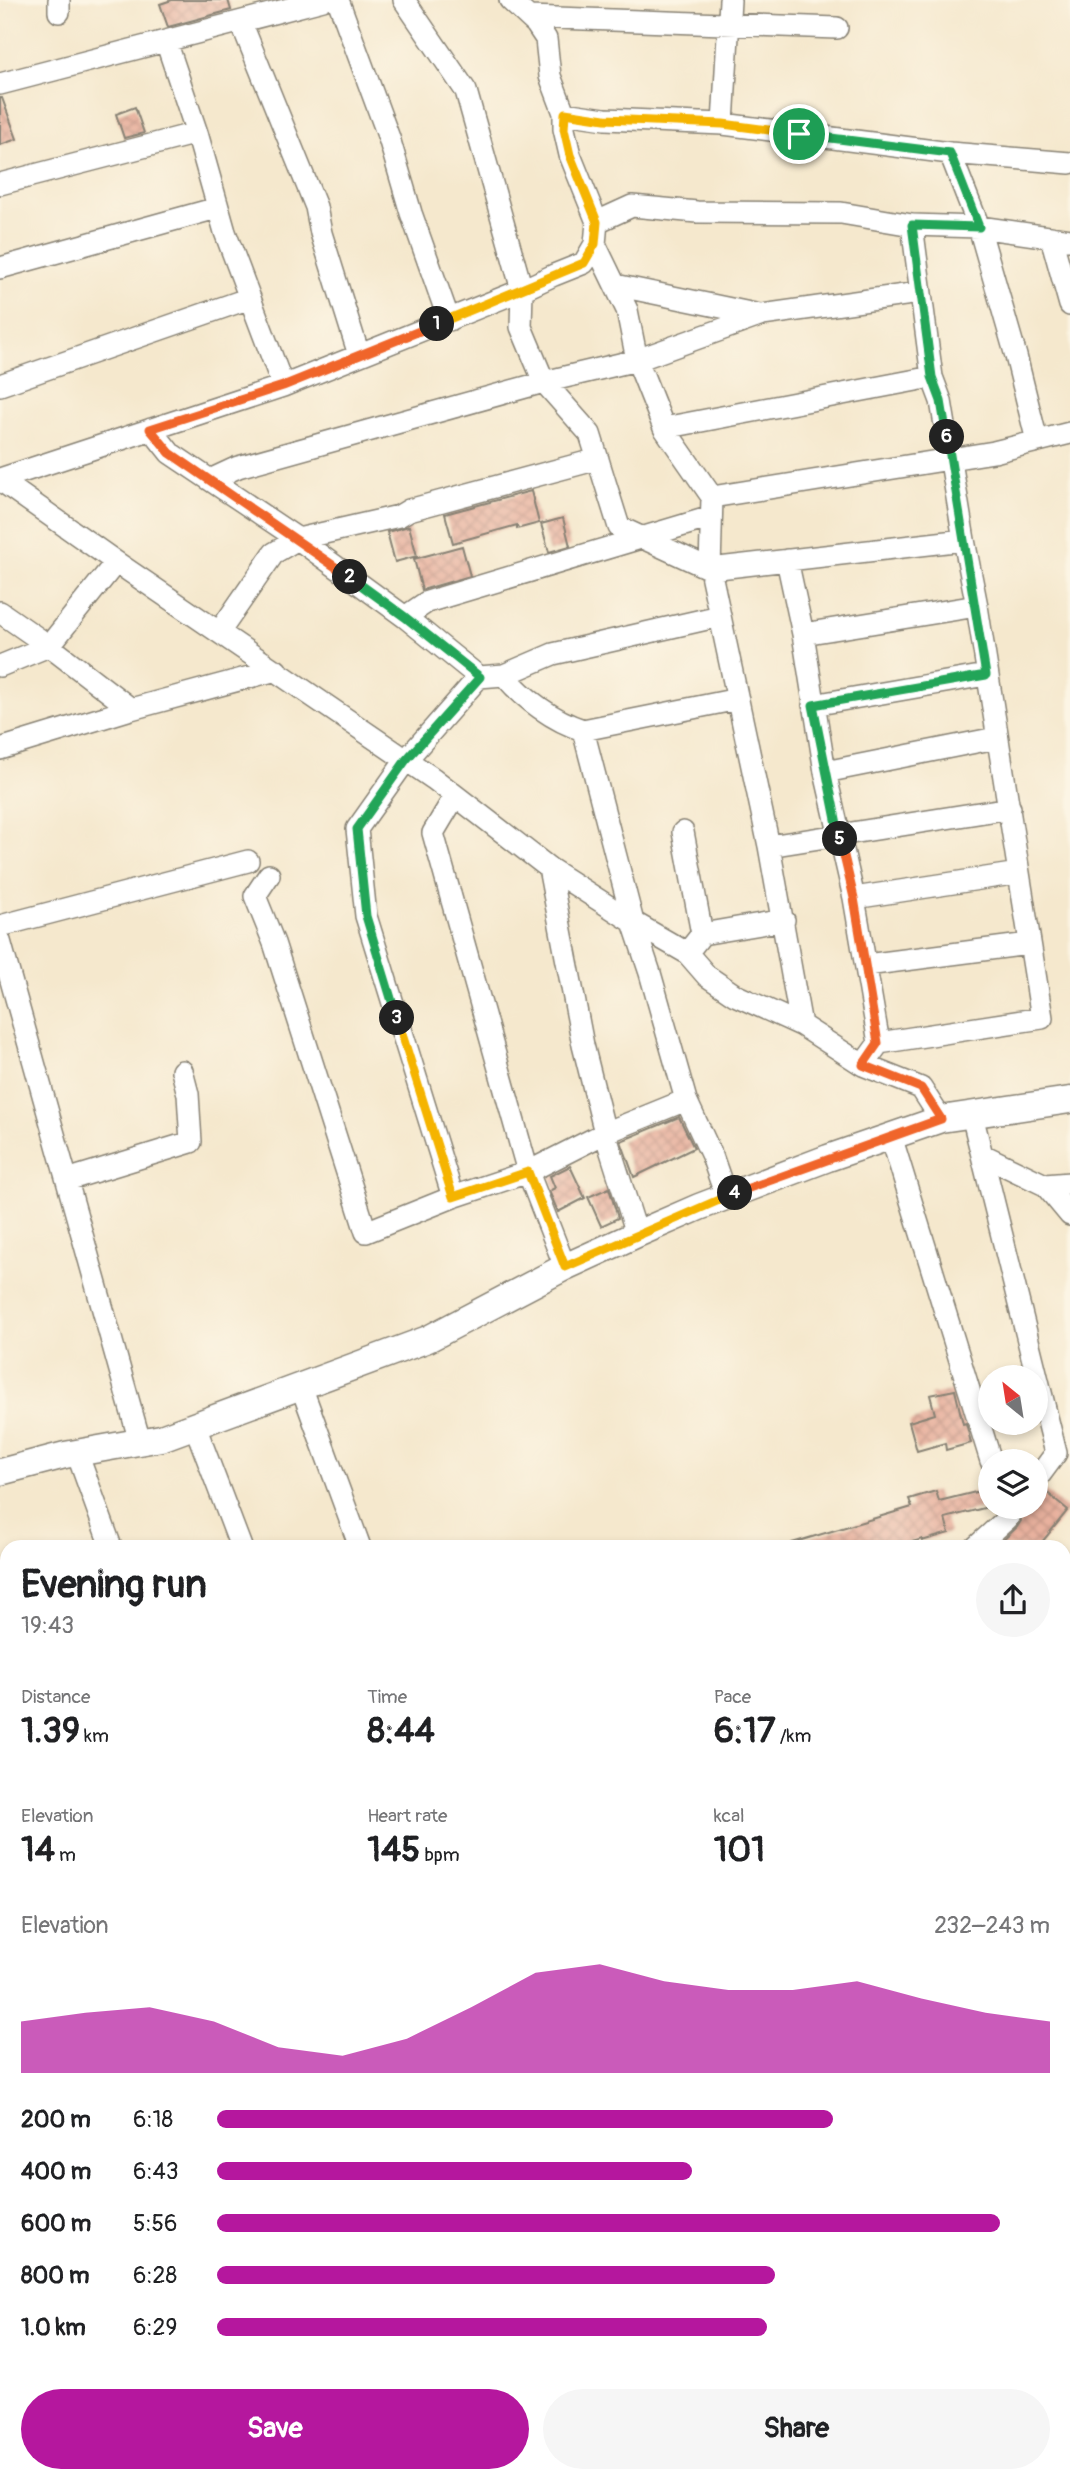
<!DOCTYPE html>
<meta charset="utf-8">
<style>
body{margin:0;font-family:Pangolin,sans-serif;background:#f6f6f6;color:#202124;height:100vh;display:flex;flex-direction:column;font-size:26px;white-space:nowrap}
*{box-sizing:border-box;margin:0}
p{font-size:23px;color:#757577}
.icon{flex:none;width:38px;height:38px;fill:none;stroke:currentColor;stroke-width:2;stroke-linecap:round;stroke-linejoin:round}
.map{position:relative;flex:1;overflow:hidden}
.panel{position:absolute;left:0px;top:1540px;width:1071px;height:943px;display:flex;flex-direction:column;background:#fff;border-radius:21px 21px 0 0;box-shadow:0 4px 10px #0003}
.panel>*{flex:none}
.needle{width:46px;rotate:330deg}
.fabs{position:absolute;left:978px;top:1365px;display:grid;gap:14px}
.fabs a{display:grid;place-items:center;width:70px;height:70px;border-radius:50%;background:#fff;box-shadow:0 4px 10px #0003;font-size:35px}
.pin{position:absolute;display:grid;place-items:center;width:60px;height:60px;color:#fff;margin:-30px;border:4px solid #fff;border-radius:50%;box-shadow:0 2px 7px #0007}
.km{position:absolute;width:35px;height:35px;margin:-18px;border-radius:50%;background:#222;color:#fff;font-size:19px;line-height:35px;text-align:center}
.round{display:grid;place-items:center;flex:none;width:74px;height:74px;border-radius:37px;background:#f6f6f6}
.overview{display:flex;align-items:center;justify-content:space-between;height:119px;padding:0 21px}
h1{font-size:38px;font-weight:700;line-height:52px}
.stats{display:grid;grid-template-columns:repeat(3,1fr);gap:10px;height:119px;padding:7px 21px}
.stats div{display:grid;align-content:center}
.stats b{font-size:35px;font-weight:700}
.stats small{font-size:19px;font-weight:400}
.stats p{font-size:19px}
.chart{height:196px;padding:14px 21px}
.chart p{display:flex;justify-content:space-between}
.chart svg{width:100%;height:126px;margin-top:7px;fill:#b5179e;opacity:.7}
.button{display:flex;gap:14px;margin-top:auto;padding:14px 21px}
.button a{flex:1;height:80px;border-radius:42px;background:#b5179e;color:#fff;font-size:28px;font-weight:700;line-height:80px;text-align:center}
.button a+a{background:#f6f6f6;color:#202124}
ul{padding:0 21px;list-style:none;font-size:23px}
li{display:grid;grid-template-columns:112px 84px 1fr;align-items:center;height:52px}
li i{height:18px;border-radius:9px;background:#b5179e}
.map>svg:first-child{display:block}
.building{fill:url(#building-cross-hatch)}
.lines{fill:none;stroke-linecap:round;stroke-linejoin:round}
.minor-casing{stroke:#888274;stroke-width:24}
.tertiary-casing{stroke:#888274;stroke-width:29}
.minor{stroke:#fff;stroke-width:21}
.tertiary{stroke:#fff;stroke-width:26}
.split-1-casing{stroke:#fff;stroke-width:14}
.split-2-casing{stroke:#fff;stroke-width:14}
.split-3-casing{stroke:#fff;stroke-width:14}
.split-4-casing{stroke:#fff;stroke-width:14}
.split-5-casing{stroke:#fff;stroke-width:14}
.split-6-casing{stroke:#fff;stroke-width:14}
.split-7-casing{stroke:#fff;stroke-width:14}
.split-1{stroke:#f5b400;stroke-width:9}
.split-2{stroke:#f0652b;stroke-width:9}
.split-3{stroke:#22a559;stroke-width:9}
.split-4{stroke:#f5b400;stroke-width:9}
.split-5{stroke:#f0652b;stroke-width:9}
.split-6{stroke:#22a559;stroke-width:9}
.split-7{stroke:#22a559;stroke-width:9}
</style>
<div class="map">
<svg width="1070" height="2483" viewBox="0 0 1070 2483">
<defs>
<pattern id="building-cross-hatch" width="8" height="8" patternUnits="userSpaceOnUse" patternTransform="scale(1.75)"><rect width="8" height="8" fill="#e8b19e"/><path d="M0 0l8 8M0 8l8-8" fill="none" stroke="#c69888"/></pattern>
</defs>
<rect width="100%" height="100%" fill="#fcf5e5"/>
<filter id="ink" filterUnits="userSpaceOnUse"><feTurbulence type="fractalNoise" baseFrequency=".0143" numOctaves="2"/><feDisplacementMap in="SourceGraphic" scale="14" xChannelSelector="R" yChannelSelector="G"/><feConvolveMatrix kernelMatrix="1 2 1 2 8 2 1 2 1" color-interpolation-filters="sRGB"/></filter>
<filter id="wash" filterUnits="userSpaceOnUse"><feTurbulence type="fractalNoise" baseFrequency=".00686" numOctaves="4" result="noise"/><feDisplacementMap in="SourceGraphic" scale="28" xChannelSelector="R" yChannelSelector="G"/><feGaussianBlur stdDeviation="1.57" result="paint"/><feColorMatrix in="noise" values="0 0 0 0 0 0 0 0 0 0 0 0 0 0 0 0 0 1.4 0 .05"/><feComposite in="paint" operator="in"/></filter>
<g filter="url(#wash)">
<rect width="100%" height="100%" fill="#f5e8cd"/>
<g id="blocks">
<!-- building -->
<path class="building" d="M 172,0 L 228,0 L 231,10 L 168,27 L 160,4 Z
M 0,98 L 2,98 L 17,139 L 0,145 Z
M 135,107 L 144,133 L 124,138 L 116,114 Z
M 531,491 L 539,523 L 517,529 L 517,525 L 453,543 L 445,514 Z
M 563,518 L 570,546 L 549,552 L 541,524 Z
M 409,526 L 417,556 L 395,562 L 387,532 Z
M 462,546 L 470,576 L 422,590 L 414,559 Z
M 679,1117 L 694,1148 L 634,1177 L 621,1141 Z
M 570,1166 L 585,1198 L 558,1212 L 549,1191 L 555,1188 L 550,1176 Z
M 609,1188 L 618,1218 L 601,1226 L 588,1197 Z
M 955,1390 L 963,1424 L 966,1423 L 971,1443 L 946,1450 L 945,1443 L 917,1451 L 909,1422 L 935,1414 L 930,1395 Z
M 984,1490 L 988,1507 L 945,1518 L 949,1533 L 922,1541 L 922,1539 L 896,1547 L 792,1547 L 792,1543 L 912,1507 L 909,1499 L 936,1491 L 939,1501 Z
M 1044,1490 L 1068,1510 L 1038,1547 L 996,1547 L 1017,1527 L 1021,1521 L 1020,1513 L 1025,1507 L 1036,1507 L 1036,1499 Z"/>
</g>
</g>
<g filter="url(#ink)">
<use href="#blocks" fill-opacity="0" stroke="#888274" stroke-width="2"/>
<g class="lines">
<defs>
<path id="minor" d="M 59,0 L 59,12
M 338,0 L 389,138 L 411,213 L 449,320
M 510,0 L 536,24 L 546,39 L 550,76 L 564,113
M 529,17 L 837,28
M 241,22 L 316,207 L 321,233 L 359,355
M 166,41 L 197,133 L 225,232 L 283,386
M 0,84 L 323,0
M 723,124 L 730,0
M 950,153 L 979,227 L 1016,356 L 1037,441
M 1070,163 L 950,153 L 723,124 L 605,119 L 564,113 L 564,129 L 570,155 L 597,222 L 595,244 L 584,263 L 554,275 L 522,290 L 521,327 L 544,382 L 590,434 L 619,527 L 710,569 L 712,497 L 994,452 L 1070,433
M 0,184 L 197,133
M 597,222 L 632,206 L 697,212 L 841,213 L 912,225 L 979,227 L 1070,240
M 1051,237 L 1070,305
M 595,244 L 627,310 L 637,360 L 664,428 L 712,497
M 0,268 L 217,208
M 615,285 L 760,315
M 932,377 L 941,401 L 964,540
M 0,385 L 250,298
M 664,428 L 932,377 L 912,225
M 151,429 L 170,453 L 298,539 L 405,617 L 479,677
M 0,479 L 283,386 L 522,290 L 466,91 L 404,0
M 0,480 L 116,562 L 434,779 L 549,868 L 633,922 L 650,973 L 686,1100 L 712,1156 L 726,1196
M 210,480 L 238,467 L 544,382 L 637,360 L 762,315 L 919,293
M 787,560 L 803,634 L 825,772 L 854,898 L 879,1043 L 863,1065
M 0,612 L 49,646 L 131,709
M 405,617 L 427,602 L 711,517
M 220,631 L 274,553 L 298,539 L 399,516 L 409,510 L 598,459
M 803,634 L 977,606
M 0,666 L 49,646 L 116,562
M 504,675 C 524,699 554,721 583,730 L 738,699
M 813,705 L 986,675
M 583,730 L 633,922 L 687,953 L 707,976 L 735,995 L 801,1025 L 863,1065 L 921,1088 L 941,1119
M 0,749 L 131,709 L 276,670
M 825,772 L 996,738
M 455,796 L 433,833 L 528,1172 L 565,1267
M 683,832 L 702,934
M 769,846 L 1010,808
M 549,868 L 583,1045 L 605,1133 L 637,1234
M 269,875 L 255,896 L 274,943 L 366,1232 L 453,1197 L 528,1172 L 605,1133 L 686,1100
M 0,926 L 248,861
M 0,941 L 140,1442
M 687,953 L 702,934 L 784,920
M 866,965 L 1029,944
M 801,1025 L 769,846 L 710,569 L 964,540 L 977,606 L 1019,873 L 854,898
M 879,1043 L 1042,1018 L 1019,873
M 972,1115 L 1056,1453 L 1036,1480
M 891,1136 L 991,1461
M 983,1155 L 1045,1185 L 1070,1215
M 67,1180 L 191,1142 L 188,1094 L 182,1071
M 1045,1185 L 1070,1183
M 453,1197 L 366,916 L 357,829 L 406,760 L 479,677 L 504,675 L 553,654 L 720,616
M 301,1386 L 360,1547
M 195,1426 L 241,1547
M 77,1453 L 111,1547
M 976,1547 L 1008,1518
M 1064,1652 L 1070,1645
M 0,1659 L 7,1664
M 0,2165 L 7,2162
M 1064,2306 L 1070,2305
M 0,2411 L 7,2411
M 155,2476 L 161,2483
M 471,2476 L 476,2483
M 598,2476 L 603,2483
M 669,2476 L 670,2483
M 190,2483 L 194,2476
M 417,2483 L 428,2476"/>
<path id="tertiary" d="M 0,1472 L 65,1455 L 161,1438 L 428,1339 L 565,1267 L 637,1234 L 699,1207 L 828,1158 L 941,1119 L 1070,1100"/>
</defs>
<!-- minor casing -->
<use href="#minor" class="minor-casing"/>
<!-- tertiary casing -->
<use href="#tertiary" class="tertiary-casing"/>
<!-- minor -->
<use href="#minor" class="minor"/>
<!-- tertiary -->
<use href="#tertiary" class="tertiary"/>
</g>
</g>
<g class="lines" filter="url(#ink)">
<defs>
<path id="split-1" d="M 437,324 L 584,263 L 595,244 L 597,222 L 570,155 L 564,129 L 565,113 L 605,119 L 723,124 L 799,134"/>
<path id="split-2" d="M 350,577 L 170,453 L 150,429 L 283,386 L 437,324"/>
<path id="split-3" d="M 350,577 L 405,617 L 480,677 L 406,760 L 357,829 L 366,916 L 397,1018"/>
<path id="split-4" d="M 397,1018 L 453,1197 L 528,1172 L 565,1267 L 735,1193"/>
<path id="split-5" d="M 735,1193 L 941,1119 L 921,1088 L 863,1065 L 878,1043 L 854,898 L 840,839"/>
<path id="split-6" d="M 840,839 L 813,705 L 986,675 L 947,437"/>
<path id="split-7" d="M 799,134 L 950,153 L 979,227 L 912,225 L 932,377 L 941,401 L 947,437"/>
</defs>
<!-- split-1 casing -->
<use href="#split-1" class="split-1-casing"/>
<!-- split-2 casing -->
<use href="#split-2" class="split-2-casing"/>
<!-- split-3 casing -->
<use href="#split-3" class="split-3-casing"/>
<!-- split-4 casing -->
<use href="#split-4" class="split-4-casing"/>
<!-- split-5 casing -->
<use href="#split-5" class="split-5-casing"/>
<!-- split-6 casing -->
<use href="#split-6" class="split-6-casing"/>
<!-- split-7 casing -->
<use href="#split-7" class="split-7-casing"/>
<!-- split-1 -->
<use href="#split-1" class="split-1"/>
<!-- split-2 -->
<use href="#split-2" class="split-2"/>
<!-- split-3 -->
<use href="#split-3" class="split-3"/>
<!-- split-4 -->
<use href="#split-4" class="split-4"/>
<!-- split-5 -->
<use href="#split-5" class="split-5"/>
<!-- split-6 -->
<use href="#split-6" class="split-6"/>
<!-- split-7 -->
<use href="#split-7" class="split-7"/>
</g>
</svg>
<div class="fabs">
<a><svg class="needle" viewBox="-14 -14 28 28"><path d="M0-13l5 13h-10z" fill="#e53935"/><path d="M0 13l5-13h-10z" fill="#757577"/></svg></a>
<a><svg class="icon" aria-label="layers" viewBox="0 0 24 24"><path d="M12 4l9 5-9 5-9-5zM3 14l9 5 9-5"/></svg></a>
</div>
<div class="pin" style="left:799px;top:134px;background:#1e9e55"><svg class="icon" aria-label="arrive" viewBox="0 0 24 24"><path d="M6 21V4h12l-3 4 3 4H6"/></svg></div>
<b class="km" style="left:437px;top:324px">1</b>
<b class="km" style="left:350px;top:577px">2</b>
<b class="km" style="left:397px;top:1018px">3</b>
<b class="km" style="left:735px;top:1193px">4</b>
<b class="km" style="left:840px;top:839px">5</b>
<b class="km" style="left:947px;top:437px">6</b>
<section class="panel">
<div class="overview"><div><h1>Evening run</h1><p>19:43</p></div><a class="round"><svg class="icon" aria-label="share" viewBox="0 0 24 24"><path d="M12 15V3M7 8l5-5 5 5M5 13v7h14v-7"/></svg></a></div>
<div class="stats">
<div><p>Distance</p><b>1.39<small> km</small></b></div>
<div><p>Time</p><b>8:44</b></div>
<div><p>Pace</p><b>6:17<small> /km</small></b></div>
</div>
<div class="stats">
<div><p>Elevation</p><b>14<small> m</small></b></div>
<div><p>Heart rate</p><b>145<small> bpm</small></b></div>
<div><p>kcal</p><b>101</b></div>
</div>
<div class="chart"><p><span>Elevation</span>232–243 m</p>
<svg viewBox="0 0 160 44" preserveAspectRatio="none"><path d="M0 44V26L10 23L20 21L30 26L40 35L50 38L60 32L70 21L80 9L90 6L100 12L110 15L120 15L130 12L140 18L150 23L160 26V44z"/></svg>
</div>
<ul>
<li><b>200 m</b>6:18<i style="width:74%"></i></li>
<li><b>400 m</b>6:43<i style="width:57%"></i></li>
<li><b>600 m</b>5:56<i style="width:94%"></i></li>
<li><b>800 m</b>6:28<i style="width:67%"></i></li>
<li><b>1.0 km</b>6:29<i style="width:66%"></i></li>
</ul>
<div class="button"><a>Save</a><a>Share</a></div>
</section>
</div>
